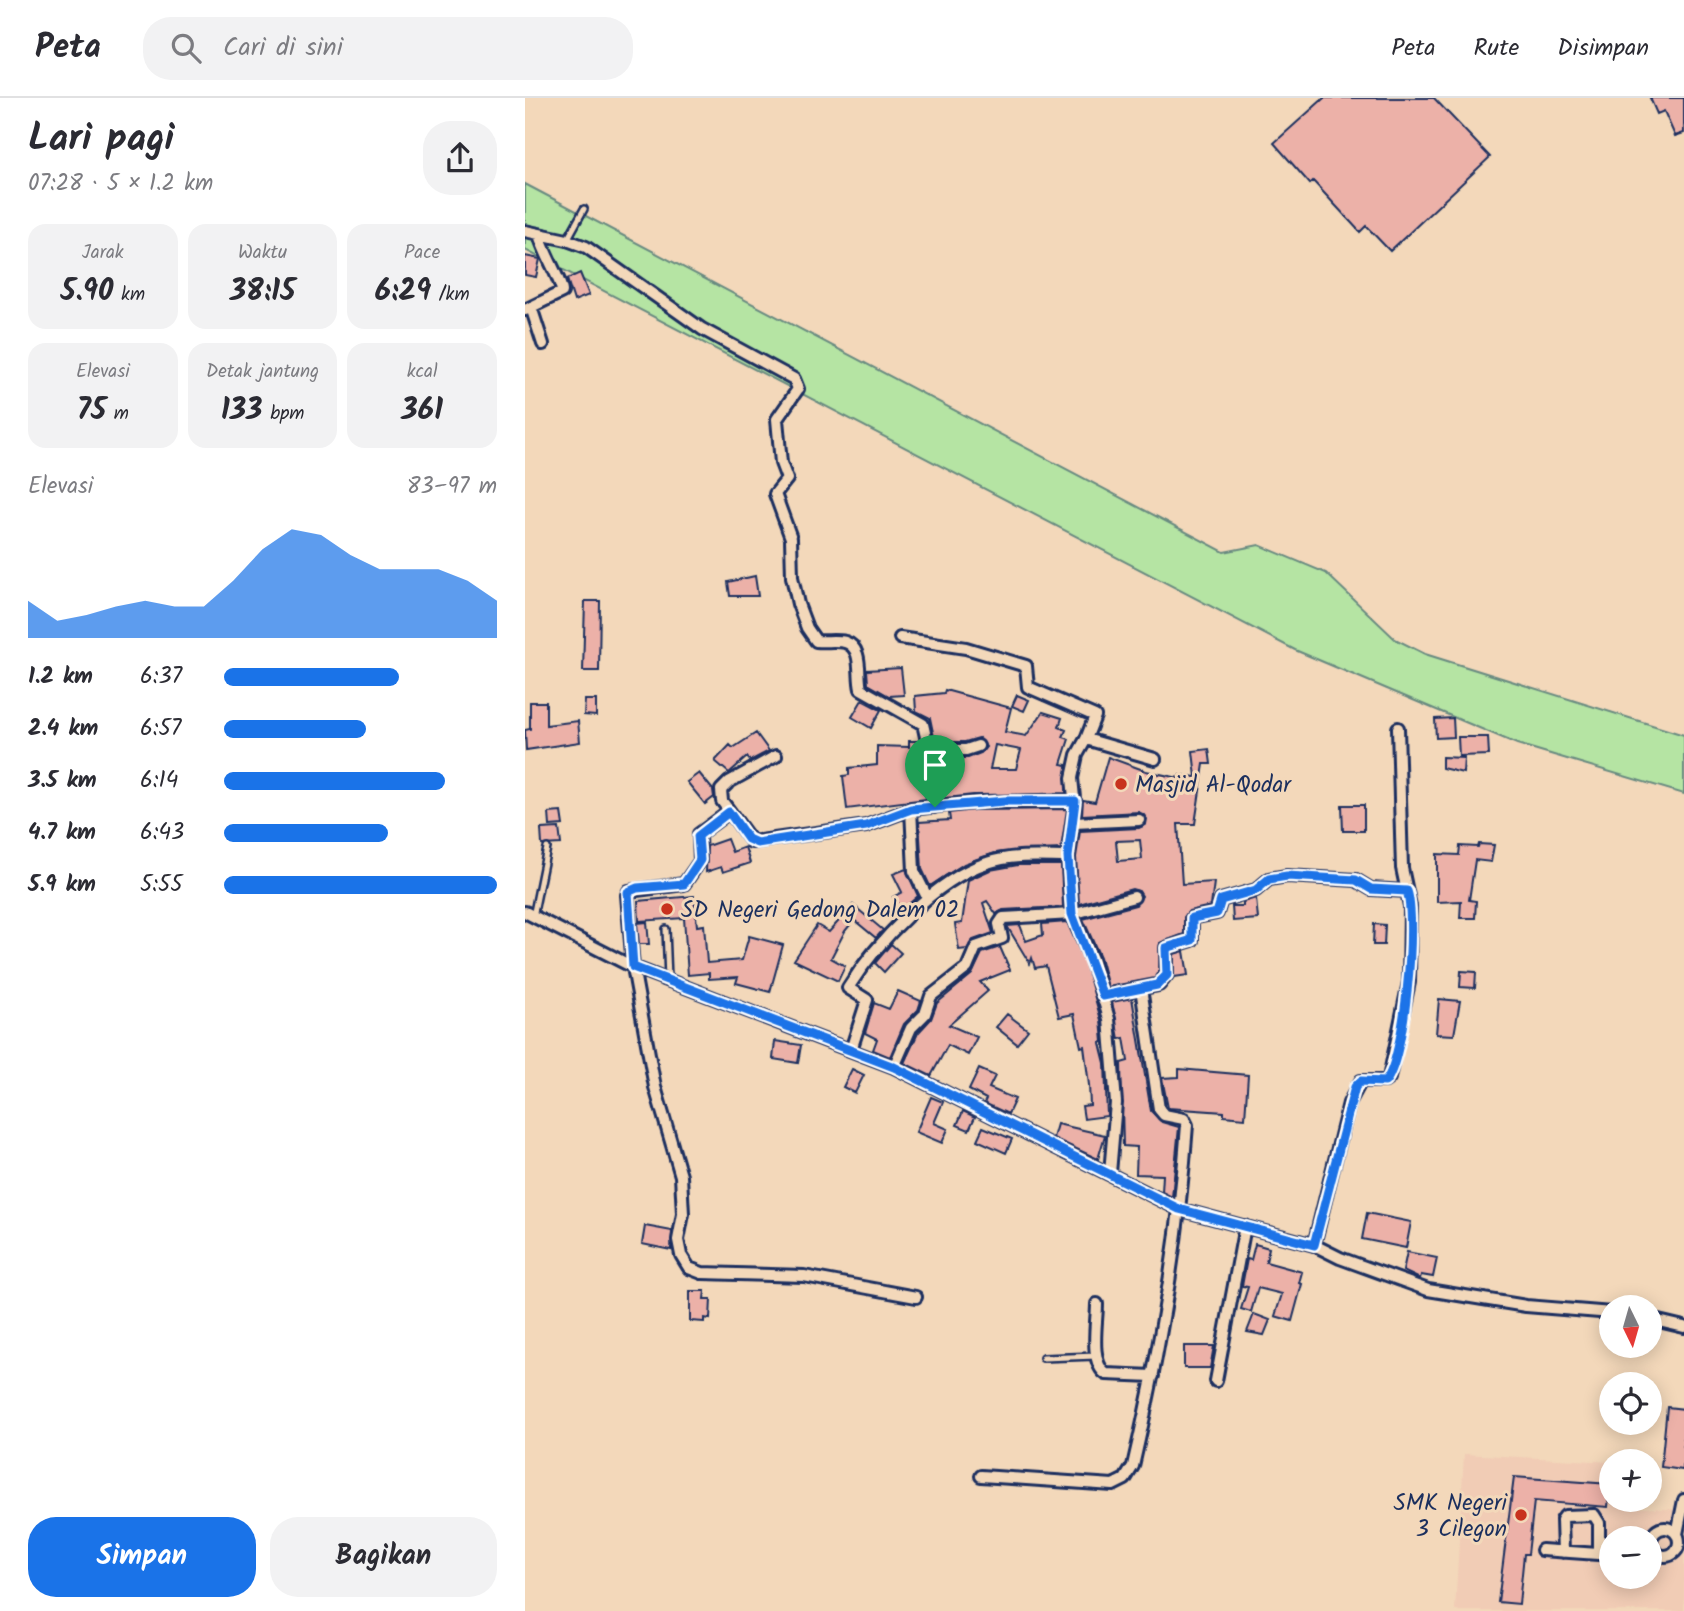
<!DOCTYPE html>
<html lang="id">
<meta charset="utf-8">
<style>
body{margin:0;font-family:Kalam,sans-serif;background:#f2f2f3;color:#2b2b33;height:100vh;display:flex;flex-direction:column;font-size:26px;white-space:nowrap}
*{box-sizing:border-box;margin:0}
p{font-size:23px;color:#7c7c81}
.icon{flex:none;width:38px;height:38px;fill:none;stroke:currentColor;stroke-width:2;stroke-linecap:round;stroke-linejoin:round}
.map{position:relative;flex:1;overflow:hidden}
.sheet{display:flex;flex-direction:column;background:#fff;width:525px}
.sheet>*{flex:none}
.needle{width:46px;rotate:175deg}
.buttons{position:absolute;left:1074px;top:1197px;display:grid;gap:14px}
.buttons a{display:grid;place-items:center;width:63px;height:63px;border-radius:50%;background:#fff;box-shadow:0 4px 18px #0003;font-size:35px}
.pin{position:absolute;display:grid;place-items:center;width:60px;height:60px;color:#fff;margin:-72px -30px;border-radius:50% 50% 50% 0;rotate:-45deg;box-shadow:0 0 7px #0007}
.pin .icon{rotate:45deg}
.round{display:grid;place-items:center;flex:none;width:74px;height:74px;border-radius:28px;background:#f2f2f3}
.overview{display:flex;align-items:center;justify-content:space-between;height:119px;padding:0 28px}
h1{font-size:38px;font-weight:800;line-height:52px}
.stats{display:grid;grid-template-columns:repeat(3,1fr);gap:10px;height:119px;padding:7px 28px}
.stats div{display:grid;align-content:center;border-radius:18px;background:#f2f2f3;text-align:center}
.stats b{font-size:30px;font-weight:800}
.stats small{font-size:19px;font-weight:400}
.stats p{font-size:19px}
.chart{height:196px;padding:14px 28px}
.chart p{display:flex;justify-content:space-between}
.chart svg{width:100%;height:126px;margin-top:7px;fill:#1a73e8;opacity:.7}
.button{display:flex;gap:14px;margin-top:auto;padding:14px 28px}
.button a{flex:1;height:80px;border-radius:28px;background:#1a73e8;color:#fff;font-size:28px;font-weight:800;line-height:80px;text-align:center}
.button a+a{background:#f2f2f3;color:#2b2b33}
ul{padding:0 28px;list-style:none;font-size:23px}
li{display:grid;grid-template-columns:112px 84px 1fr;align-items:center;height:52px}
li i{height:18px;border-radius:9px;background:#1a73e8}
header{display:flex;align-items:center;gap:42px;box-sizing:border-box;height:98px;padding:0 35px;background:#fff;border-bottom:2px solid #e1e1e2}
header strong{font-size:33px}
nav{display:flex;gap:38px;margin-inline-start:auto;font-size:24px}
.search{width:490px;height:63px;background:#f2f2f3;display:flex;align-items:center;gap:18px;box-sizing:border-box;padding:0 24px;border-radius:28px;color:#7c7c81;font-size:26px}
main{display:flex;flex:1;min-height:0}
.map>svg:first-child{display:block}
.built{fill:#f1ccb5;fill-rule:evenodd}
.green{fill:#b5e4a3;stroke:#688a80;stroke-width:2}
.building{fill:#ecb1a8;stroke:#1b2f5e;stroke-width:2;fill-rule:evenodd}
.lines{fill:none;stroke-linecap:round;stroke-linejoin:round}
.service-casing{stroke:#1b2f5e;stroke-width:10}
.minor-casing{stroke:#1b2f5e;stroke-width:16}
.service{stroke:#f3d8ba;stroke-width:5}
.minor{stroke:#f3d8ba;stroke-width:10}
.route-casing{stroke:#fff;stroke-width:14}
.route{stroke:#1a73e8;stroke-width:9}
.poi-dot{fill:#c8321e;stroke:#f3d8ba;stroke-width:2.5}
.labels{text-anchor:middle;stroke-width:6;stroke-linejoin:round;paint-order:stroke}
.poi-label{font-size:23px;fill:#1b2f5e;stroke:#f3d8ba;text-anchor:start}
</style>
<header>
<strong>Peta</strong>
<div class="search"><svg class="icon" aria-label="search" viewBox="0 0 24 24"><circle cx="10" cy="10" r="6"/><path d="M15 15l6 6"/></svg>Cari di sini</div>
<nav><a>Peta</a><a>Rute</a><a>Disimpan</a></nav>
</header>
<main>
<section class="sheet">
<div class="overview"><div><h1>Lari pagi</h1><p>07:28 · 5 × 1.2 km</p></div><a class="round"><svg class="icon" aria-label="share" viewBox="0 0 24 24"><path d="M12 15V3M7 8l5-5 5 5M5 13v7h14v-7"/></svg></a></div>
<div class="stats">
<div><p>Jarak</p><b>5.90<small> km</small></b></div>
<div><p>Waktu</p><b>38:15</b></div>
<div><p>Pace</p><b>6:29<small> /km</small></b></div>
</div>
<div class="stats">
<div><p>Elevasi</p><b>75<small> m</small></b></div>
<div><p>Detak jantung</p><b>133<small> bpm</small></b></div>
<div><p>kcal</p><b>361</b></div>
</div>
<div class="chart"><p><span>Elevasi</span>83–97 m</p>
<svg viewBox="0 0 160 44" preserveAspectRatio="none"><path d="M0 44V31L10 38L20 36L30 33L40 31L50 33L60 33L70 24L80 13L90 6L100 8L110 15L120 20L130 20L140 20L150 24L160 31V44z"/></svg>
</div>
<ul>
<li><b>1.2 km</b>6:37<i style="width:64%"></i></li>
<li><b>2.4 km</b>6:57<i style="width:52%"></i></li>
<li><b>3.5 km</b>6:14<i style="width:81%"></i></li>
<li><b>4.7 km</b>6:43<i style="width:60%"></i></li>
<li><b>5.9 km</b>5:55<i style="width:100%"></i></li>
</ul>
<div class="button"><a>Simpan</a><a>Bagikan</a></div>
</section>
<div class="map">
<svg width="1159" height="1513" viewBox="0 0 1159 1513">
<rect width="100%" height="100%" fill="#f3d8ba"/>
<filter id="ink" filterUnits="userSpaceOnUse"><feTurbulence type="fractalNoise" baseFrequency=".0143" numOctaves="2"/><feDisplacementMap in="SourceGraphic" scale="14" xChannelSelector="R" yChannelSelector="G"/><feConvolveMatrix kernelMatrix="1 2 1 2 8 2 1 2 1" color-interpolation-filters="sRGB"/></filter>
<g filter="url(#ink)">
<!-- built -->
<path class="built" d="M 939,1356 L 1087,1364 L 1087,1402 L 1102,1402 L 1102,1409 L 1159,1412 L 1159,1513 L 930,1513 ZM 989,1379 L 1011,1381 L 1003,1456 L 982,1454 ZM 1087,1440 L 1125,1440 L 1125,1479 L 1087,1479 ZM 977,1463 L 998,1465 L 994,1506 L 973,1503 Z"/>
<!-- green -->
<path class="green" d="M 0,86 L 699,454 L 734,447 L 801,475 L 870,541 L 900,556 L 1159,637 L 1159,696 L 992,646 L 770,552 L 0,152 Z"/>
<!-- building -->
<path class="building" d="M 799,0 L 909,0 L 965,59 L 865,153 L 841,128 L 835,134 L 788,83 L 785,86 L 749,45 Z
M 1125,0 L 1159,0 L 1159,35 L 1150,38 L 1139,13 L 1132,16 Z
M 0,158 L 15,161 L 11,179 L 0,177 Z
M 55,175 L 64,197 L 49,203 L 42,181 Z
M 230,478 L 233,498 L 205,498 L 203,484 Z
M 60,503 L 75,503 L 74,573 L 58,573 Z
M 376,570 L 379,597 L 364,598 L 343,586 L 342,572 Z
M 420,592 L 486,610 L 480,634 L 501,638 L 518,614 L 537,620 L 534,629 L 541,632 L 538,639 L 544,641 L 536,666 L 542,667 L 541,695 L 417,700 L 413,660 L 443,660 L 456,655 L 461,649 L 454,640 L 440,644 L 410,644 L 405,620 L 391,613 L 390,598 L 419,595 ZM 470,647 L 496,652 L 491,671 L 465,671 Z
M 492,597 L 504,602 L 499,613 L 487,608 Z
M 60,602 L 71,602 L 71,618 L 59,617 Z
M 337,602 L 356,612 L 346,630 L 327,619 Z
M 5,604 L 21,604 L 21,627 L 53,623 L 55,644 L 1,652 L 0,632 L 5,631 Z
M 928,620 L 929,639 L 911,640 L 910,621 Z
M 231,635 L 244,653 L 225,663 L 222,659 L 204,675 L 190,663 L 205,647 L 208,650 Z
M 933,639 L 963,639 L 964,657 L 934,658 Z
M 384,643 L 394,643 L 401,701 L 322,711 L 318,678 L 324,677 L 324,670 L 352,667 L 352,648 L 384,649 Z
M 684,651 L 686,666 L 679,666 L 670,726 L 653,726 L 657,786 L 689,784 L 686,808 L 664,813 L 659,819 L 659,836 L 635,845 L 634,874 L 630,880 L 583,889 L 575,859 L 558,821 L 611,807 L 617,798 L 614,793 L 607,791 L 554,806 L 551,759 L 555,733 L 614,730 L 621,726 L 622,721 L 614,714 L 557,717 L 558,702 L 570,704 L 583,659 L 621,673 L 654,680 L 655,677 L 671,679 L 668,653 ZM 615,742 L 617,761 L 593,763 L 591,743 Z
M 917,659 L 939,660 L 938,675 L 917,670 Z
M 174,675 L 188,692 L 189,699 L 180,706 L 162,684 Z
M 817,707 L 839,707 L 839,733 L 818,733 Z
M 542,711 L 536,751 L 470,755 L 439,766 L 405,788 L 397,771 L 394,724 L 425,722 L 424,715 L 449,712 Z
M 36,714 L 38,727 L 25,728 L 24,715 Z
M 34,730 L 36,746 L 17,747 L 16,731 Z
M 202,741 L 207,754 L 220,749 L 225,765 L 198,774 L 196,769 L 181,774 L 182,748 Z
M 954,746 L 969,747 L 966,764 L 950,762 L 944,802 L 951,803 L 950,820 L 935,820 L 936,803 L 912,804 L 912,756 L 934,757 L 935,748 L 953,749 Z
M 493,767 L 536,767 L 538,809 L 478,812 L 471,816 L 462,803 L 458,805 L 468,835 L 448,842 L 442,851 L 434,852 L 430,826 L 437,825 L 443,782 L 465,772 Z
M 381,771 L 393,798 L 378,811 L 375,810 L 368,799 L 377,794 L 368,776 Z
M 169,798 L 172,828 L 179,827 L 182,865 L 217,862 L 224,838 L 258,847 L 245,894 L 211,885 L 213,879 L 184,881 L 184,875 L 163,877 L 159,820 L 114,823 L 113,803 Z
M 731,800 L 733,821 L 708,823 L 707,808 L 718,808 L 718,804 Z
M 328,807 L 358,832 L 351,840 L 329,822 L 320,833 L 306,860 L 320,868 L 313,883 L 269,862 L 292,827 L 304,834 Z
M 122,824 L 124,846 L 114,846 L 112,825 Z
M 542,824 L 560,864 L 576,922 L 578,944 L 575,945 L 580,965 L 582,1018 L 559,1021 L 557,1008 L 565,1007 L 564,987 L 559,948 L 556,949 L 549,916 L 534,919 L 521,868 L 510,870 L 507,860 L 505,866 L 482,828 L 495,827 L 501,843 L 518,837 L 517,826 Z
M 849,826 L 860,827 L 859,847 L 848,847 Z
M 366,846 L 376,855 L 359,874 L 350,865 Z
M 475,849 L 485,872 L 455,884 L 463,893 L 424,927 L 452,939 L 443,957 L 423,947 L 406,978 L 379,965 L 393,935 L 406,921 L 412,905 L 447,876 L 457,855 Z
M 659,853 L 663,877 L 649,879 L 649,856 Z
M 936,873 L 951,874 L 950,890 L 935,889 Z
M 373,893 L 396,903 L 393,912 L 379,926 L 365,959 L 348,952 L 352,941 L 340,935 L 349,905 L 364,911 Z
M 607,900 L 626,1013 L 637,1024 L 654,1029 L 647,1099 L 637,1094 L 638,1077 L 611,1076 L 612,1049 L 598,1048 L 596,965 L 603,963 L 599,940 L 594,941 L 587,904 Z
M 914,901 L 935,903 L 929,937 L 911,936 Z
M 482,916 L 503,932 L 492,946 L 471,929 Z
M 250,943 L 276,947 L 273,965 L 248,961 Z
M 327,971 L 339,977 L 330,995 L 318,989 Z
M 454,971 L 470,978 L 464,990 L 490,1001 L 483,1016 L 459,1005 L 461,1001 L 444,992 Z
M 654,971 L 723,977 L 720,1020 L 699,1018 L 699,1014 L 643,1010 L 637,980 L 654,979 Z
M 406,999 L 418,1004 L 409,1025 L 423,1031 L 417,1045 L 391,1034 Z
M 438,1013 L 450,1019 L 444,1032 L 432,1027 Z
M 532,1026 L 580,1037 L 573,1061 L 528,1040 Z
M 458,1029 L 487,1041 L 481,1055 L 452,1042 Z
M 842,1115 L 886,1124 L 881,1150 L 837,1141 Z
M 120,1128 L 147,1133 L 146,1152 L 117,1146 Z
M 730,1146 L 744,1150 L 741,1164 L 777,1174 L 774,1185 L 777,1186 L 767,1223 L 750,1218 L 757,1196 L 733,1190 L 726,1214 L 716,1211 L 723,1189 L 717,1188 L 722,1161 L 726,1162 Z
M 882,1154 L 912,1160 L 908,1179 L 896,1177 L 895,1181 L 878,1173 Z
M 165,1193 L 180,1193 L 179,1201 L 186,1201 L 185,1221 L 179,1220 L 179,1224 L 165,1223 Z
M 729,1216 L 745,1222 L 739,1237 L 722,1234 Z
M 659,1248 L 689,1248 L 685,1270 L 659,1270 Z
M 1142,1309 L 1159,1311 L 1158,1372 L 1136,1369 Z
M 989,1379 L 1085,1386 L 1083,1409 L 1009,1403 L 1003,1456 L 999,1456 L 994,1506 L 973,1504 Z"/>
<g class="lines">
<defs>
<path id="service" d="M 42,142 L 59,111
M 8,819 L 22,750
M 141,831 L 143,881
M 518,1260 L 571,1258"/>
<path id="minor" d="M 0,133 L 42,142 L 61,149 L 177,231 L 269,281 L 273,291 L 252,321 L 256,365 L 262,381 L 250,396 L 266,440 L 267,479 L 273,506 L 282,530 L 291,543 C 300,544 311,542 320,544 C 339,550 332,576 336,591 L 398,626 L 404,652 L 441,652 L 453,648
M 6,209 L 18,246
M 0,212 L 37,194 C 37,183 18,154 14,136
M 375,540 L 441,550 L 501,568 L 503,589 L 570,618 L 561,641
M 404,652 L 410,709
M 251,658 L 204,684 L 196,692 L 197,703 L 227,744 L 341,728 L 386,711 L 449,704 L 550,703
M 386,711 L 389,773 L 402,799
M 204,714 L 174,736 L 175,763 L 159,786 L 104,793 L 102,797 L 108,869 L 130,989 L 156,1078 L 158,1116 L 153,1142 L 156,1157 L 164,1170 L 177,1175 L 279,1178 L 391,1199
M 549,725 L 614,722
M 0,814 L 108,869 L 369,969 L 654,1111 L 789,1147 L 815,1160 L 903,1192 L 1001,1208 L 1087,1215
M 578,898 L 634,887 L 642,877 L 641,850 L 667,842 L 667,820 L 692,815 L 696,802 L 731,792 L 744,781 L 762,778 L 831,782 L 846,791 L 882,793
M 326,952 L 342,902 L 323,890 C 350,846 411,781 462,765 C 488,756 517,759 543,759
M 369,969 L 386,930 L 400,916 L 406,898 L 442,870 L 451,849 L 477,840 L 474,826 L 478,820 L 547,816 L 609,799
M 585,1075 L 591,1005 L 584,921 L 567,861 L 547,816 L 545,798 L 543,759 L 550,710 L 547,680 L 552,657 L 561,641 L 630,661
M 789,1147 L 824,1005 L 836,983 L 860,983 L 864,980 L 884,884 L 885,808 L 877,770 L 873,630
M 572,1206 C 572,1225 564,1264 581,1276 L 628,1278
M 1125,1221 L 1159,1229
M 691,1283 L 720,1128
M 456,1378 L 588,1387 L 600,1381 L 608,1368 C 634,1256 654,1142 662,1027 L 659,1021 L 639,1017 L 634,1011 L 616,890
M1126 1444a14 14 0 1 1 28 0a14 14 0 1 1-28 0Z
M 1152,1436 L 1159,1402
M 1017,1452 L 1087,1457
M 1038,1454 L 1037,1422 L 1040,1418 L 1069,1417 L 1074,1425 L 1074,1456"/>
</defs>
<!-- service casing -->
<use href="#service" class="service-casing"/>
<!-- minor casing -->
<use href="#minor" class="minor-casing"/>
<!-- service -->
<use href="#service" class="service"/>
<!-- minor -->
<use href="#minor" class="minor"/>
</g>
</g>
<g class="lines" filter="url(#ink)">
<defs>
<path id="route" d="M 480,703 L 550,703 L 543,759 L 547,816 L 578,898 L 632,887 L 642,877 L 641,850 L 667,842 L 667,820 L 692,815 L 696,802 L 731,792 L 744,781 L 762,778 L 831,782 L 846,791 L 882,793 C 892,822 880,962 860,984 L 836,983 L 830,989 L 789,1147 L 654,1111 L 369,969 L 108,869 L 103,794 L 112,790 L 159,786 L 175,762 L 173,738 L 204,714 L 223,741 L 232,745 L 341,728 L 386,711 Z"/>
</defs>
<!-- route casing -->
<use href="#route" class="route-casing"/>
<!-- route -->
<use href="#route" class="route"/>
</g>
<!-- markers -->
<g class="poi-dot">
<circle cx="596" cy="686" r="7"/>
<circle cx="142" cy="811" r="7"/>
<circle cx="996" cy="1417" r="7"/>
</g>
<g class="labels">
<!-- poi labels -->
<g class="poi-label">
<text x="610" y="694">Masjid Al-Qodar</text>
<text x="156" y="819">SD Negeri Gedong Dalem 02</text>
<text x="982" y="1412" text-anchor="end">SMK Negeri<tspan x="982" dy="26">3 Cilegon</tspan></text>
</g>
</g>
</svg>
<div class="buttons">
<a><svg class="needle" viewBox="-14 -14 28 28"><path d="M0-13l5 13h-10z" fill="#e53935"/><path d="M0 13l5-13h-10z" fill="#7c7c81"/></svg></a>
<a><svg class="icon" aria-label="locate" viewBox="0 0 24 24"><circle cx="12" cy="12" r="6"/><path d="M12 2v4M12 18v4M2 12h4M18 12h4"/></svg></a>
<a>+</a>
<a>−</a>
</div>
<div class="pin" style="left:410px;top:709px;background:#1e9e55"><svg class="icon" aria-label="arrive" viewBox="0 0 24 24"><path d="M6 21V4h12l-3 4 3 4H6"/></svg></div>
</div>
</main>
